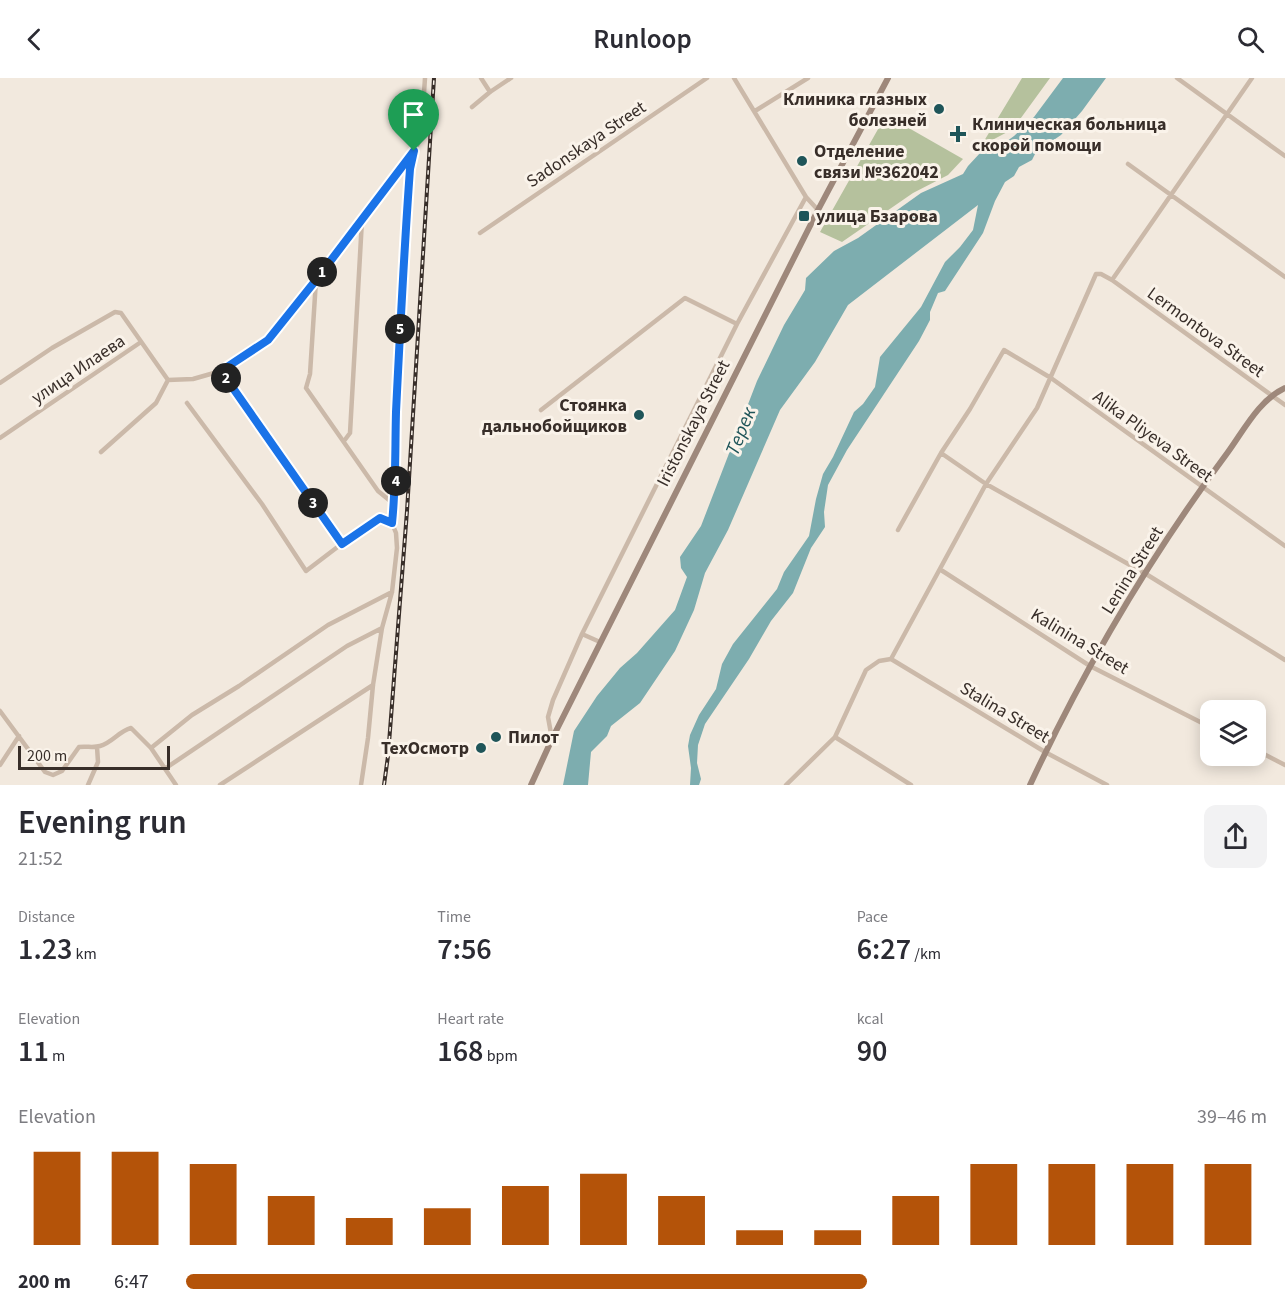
<!DOCTYPE html>
<meta charset="utf-8">
<style>
body{margin:0;font-family:"Source Sans 3",sans-serif;background:#f2f2f3;color:#2b2b33;height:100vh;display:flex;flex-direction:column;font-size:22px;white-space:nowrap}
*{box-sizing:border-box;margin:0}
p{font-size:20px;color:#7c7c81}
.icon{flex:none;width:33px;height:33px;fill:none;stroke:currentColor;stroke-width:2;stroke-linecap:round;stroke-linejoin:round}
.map{position:relative;height:707px;overflow:hidden}
.panel{display:flex;flex-direction:column;background:#fff;flex:1}
.panel>*{flex:none}
.tools{position:absolute;left:1200px;top:622px;display:grid;gap:12px}
.tools a{display:grid;place-items:center;width:66px;height:66px;border-radius:12px;background:#fff;box-shadow:0 3px 15px #0003;font-size:30px}
.scale{position:absolute;left:18px;bottom:15px;width:152px;box-sizing:border-box;padding-left:6px;border:3px solid #382e29;border-top:0;font-size:16px;line-height:21px;white-space:nowrap;color:#382e29;-webkit-text-stroke:4px #faf3ea;paint-order:stroke}
.pin{position:absolute;display:grid;place-items:center;width:51px;height:51px;color:#fff;margin:-62px -26px;border-radius:50% 50% 50% 0;rotate:-45deg;box-shadow:0 0 6px #0007}
.pin .icon{rotate:45deg}
.km{position:absolute;width:30px;height:30px;margin:-15px;border-radius:50%;background:#222;color:#fff;font-size:16px;line-height:30px;text-align:center}
.round{display:grid;place-items:center;flex:none;width:63px;height:63px;border-radius:12px;background:#f2f2f3}
.overview{display:flex;align-items:center;justify-content:space-between;height:102px;padding:0 18px}
h1{font-size:33px;font-weight:600;line-height:45px}
.figures{display:grid;grid-template-columns:repeat(3,1fr);gap:9px;height:102px;padding:6px 18px}
.figures div{display:grid;align-content:center}
.figures b{font-size:30px;font-weight:600}
.figures small{font-size:16px;font-weight:400}
.figures p{font-size:16px}
.chart{height:168px;padding:12px 18px}
.chart p{display:flex;justify-content:space-between}
.chart svg{width:100%;height:108px;margin-top:6px;stroke:#b45309;stroke-width:6}
ul{padding:0 18px;list-style:none;font-size:20px}
li{display:grid;grid-template-columns:96px 72px 1fr;align-items:center;height:45px}
li i{height:15px;border-radius:8px;background:#b45309}
header{display:flex;justify-content:space-between;align-items:center;height:78px;padding:0 18px;background:#fff;font-size:27px;font-weight:600}
.map>svg:first-child{display:block}
.green{fill:#b5c19d}
.water{fill:#7dadaf}
.lines{fill:none;stroke-linecap:round;stroke-linejoin:round}
.street{stroke:#cbb9a9;stroke-width:4.5}
.secondary{stroke:#9e887b;stroke-width:6}
.rail-casing{stroke:#382e29;stroke-width:4}
.rail{stroke:#faf3ea;stroke-width:1.5;stroke-dasharray:4.5;stroke-linecap:butt}
.route-casing{stroke:#fff;stroke-width:12}
.route{stroke:#1a73e8;stroke-width:8}
.poi-dot{fill:#1f5559;stroke:#faf3ea;stroke-width:2}
.labels{text-anchor:middle;stroke-width:6;stroke-linejoin:round;paint-order:stroke}
.poi-label{font-size:18px;font-weight:bold;fill:#382e29;stroke:#faf3ea;text-anchor:start}
.street-label{font-size:18px;fill:#382e29;stroke:#faf3ea}
.water-label{font-size:20px;font-style:italic;fill:#1f5559;stroke:#faf3ea}
</style>
<header><svg class="icon" aria-label="back" viewBox="0 0 24 24"><path d="M15 5l-7 7 7 7"/></svg>Runloop<svg class="icon" aria-label="search" viewBox="0 0 24 24"><circle cx="10" cy="10" r="6"/><path d="M15 15l6 6"/></svg></header>
<div class="map">
<svg width="1285" height="707" viewBox="0 0 1285 707">
<rect width="100%" height="100%" fill="#f2e9de"/>
<!-- green -->
<path class="green" d="M 1022,0 L 1050,0 L 1013,51 L 981,68 Z
M 886,37 L 963,81 L 948,97 L 913,115 L 842,164 L 820,154 Z"/>
<!-- water -->
<path class="water" d="M 1063,0 L 1106,0 L 1082,33 L 1061,57 L 1036,74 L 1032,82 L 1019,89 L 1014,98 L 1005,104 L 995,123 L 983,155 L 945,213 L 938,215 L 930,234 L 930,242 L 919,263 L 847,372 L 828,407 L 824,434 L 825,449 L 811,470 L 793,515 L 771,543 L 749,581 L 705,646 L 698,667 L 697,685 L 701,701 L 699,707 L 690,707 L 691,690 L 688,668 L 690,657 L 699,637 L 716,611 L 722,586 L 733,566 L 777,511 L 784,494 L 809,458 L 816,421 L 823,396 L 833,379 L 854,334 L 863,326 L 875,309 L 880,279 L 921,229 L 945,184 L 960,169 L 973,152 L 978,127 L 848,227 L 815,284 L 780,332 L 728,452 L 705,495 L 694,532 L 675,573 L 640,625 L 611,648 L 607,658 L 591,674 L 588,707 L 563,707 L 574,653 L 597,618 L 620,590 L 637,575 L 675,532 L 687,499 L 681,490 L 680,479 L 701,448 L 757,303 L 784,247 L 805,212 L 806,200 L 834,173 L 858,160 L 921,115 L 963,96 L 968,88 L 981,74 L 992,74 L 1014,58 L 1034,39 Z"/>
<g class="lines">
<!-- street -->
<path class="street" d="M 481,0 L 490,14
M 734,0 L 806,119 L 818,132
M 1177,0 L 1285,78
M 472,29 L 490,14 L 511,0
M 755,33 L 808,0
M 1128,86 L 1285,199
M 480,155 L 707,0
M 316,202 L 310,296 L 306,310 L 378,413 L 394,426
M 1112,202 L 1285,327
M 221,293 L 342,466
M 0,305 L 52,270 L 115,234 L 121,235 L 168,302 L 193,301 L 221,293 L 268,263 L 316,202 L 414,73 L 421,60 L 425,0
M 187,325 L 262,426 L 306,493 L 373,442 L 380,440 L 392,445
M 541,332 L 685,220 L 737,246
M 0,360 L 141,264
M 344,363 L 350,355 L 362,142
M 101,374 L 156,325 L 168,302
M 941,375 L 986,406 L 1146,496 L 1285,582
M 898,452 L 941,375 L 970,331 L 1004,272 L 1051,300 L 1285,468
M 941,492 L 1090,588 L 1210,649
M 582,556 L 600,564
M 891,581 L 1045,674 L 1107,707
M 0,633 L 45,694 L 53,697 L 62,693 L 79,669 C 86,668 94,670 100,668 C 112,665 119,653 131,650 L 151,670 L 176,707
M 835,659 L 911,707
M 552,661 L 548,639 L 553,622 L 582,556 L 737,246 L 806,119
M 151,670 L 192,637 L 239,608 L 328,547 L 392,514
M 1256,672 L 1285,687
M 0,687 L 19,658
M 166,690 L 347,568 L 382,550
M 88,707 L 98,684 L 97,669
M 220,707 L 373,607
M 361,707 L 368,660 L 373,607 L 382,550 L 392,514 L 397,470 L 396,455 L 392,445 L 396,405 L 395,364 L 401,224 L 410,91 L 413,76
M 786,707 L 835,659 L 866,592 L 879,583 L 891,581 L 986,406 L 1037,330 L 1096,196 L 1101,196 L 1112,202 L 1252,0"/>
<!-- secondary -->
<path class="secondary" d="M 531,707 L 552,661 L 818,132 L 888,0
M 1030,707 C 1084,591 1152,476 1228,374 C 1244,352 1259,322 1285,310"/>
<defs>
<path id="rail" d="M 384,707 L 388,678 L 407,433 L 434,0"/>
</defs>
<!-- rail casing -->
<use href="#rail" class="rail-casing"/>
<!-- rail -->
<use href="#rail" class="rail"/>
</g>
<g class="lines">
<defs>
<path id="route" d="M 414,73 L 410,91 C 404,172 400,253 396,334 C 395,371 396,408 392,445 L 380,440 L 342,466 L 221,293 L 268,262 L 316,202 Z"/>
</defs>
<!-- route casing -->
<use href="#route" class="route-casing"/>
<!-- route -->
<use href="#route" class="route"/>
</g>
<!-- markers -->
<g class="poi-dot">
<circle cx="939" cy="31" r="6"/>
<path d="M955 47h6v6h6v6h-6v6h-6v-6h-6v-6h6z"/>
<circle cx="802" cy="83" r="6"/>
<rect x="798" y="132" width="12" height="12" rx="3"/>
<circle cx="639" cy="337" r="6"/>
<circle cx="496" cy="659" r="6"/>
<circle cx="481" cy="670" r="6"/>
</g>
<g class="labels">
<!-- poi labels -->
<g class="poi-label">
<text x="927" y="27" text-anchor="end">Клиника глазных<tspan x="927" dy="21">болезней</tspan></text>
<text x="972" y="52">Клиническая больница<tspan x="972" dy="21">скорой помощи</tspan></text>
<text x="814" y="79">Отделение<tspan x="814" dy="21">связи №362042</tspan></text>
<text x="816" y="144">улица Бзарова</text>
<text x="627" y="333" text-anchor="end">Стоянка<tspan x="627" dy="21">дальнобойщиков</tspan></text>
<text x="508" y="665">Пилот</text>
<text x="469" y="676" text-anchor="end">ТехОсмотр</text>
</g>
<!-- street labels -->
<g class="street-label">
<text transform="translate(586 66) rotate(-34)" y="6">Sadonskaya Street</text>
<text transform="translate(1206 254) rotate(36)" y="6">Lermontova Street</text>
<text transform="translate(78 291) rotate(-34)" y="6">улица Илаева</text>
<text transform="translate(693 345) rotate(-63)" y="6">Iristonskaya Street</text>
<text transform="translate(1153 358) rotate(36)" y="6">Alika Pliyeva Street</text>
<text transform="translate(1132 492) rotate(-58)" y="6">Lenina Street</text>
<text transform="translate(1080 563) rotate(31)" y="6">Kalinina Street</text>
<text transform="translate(1005 634) rotate(31)" y="6">Stalina Street</text>
</g>
<!-- water labels -->
<g class="water-label">
<text transform="translate(740 353) rotate(-68)" y="7">Терек</text>
</g>
</g>
</svg>
<div class="tools">
<a><svg class="icon" aria-label="layers" viewBox="0 0 24 24"><path d="M12 4l9 5-9 5-9-5zM3 14l9 5 9-5"/></svg></a>
</div>
<div class="scale">200 m</div>
<div class="pin" style="left:414px;top:73px;background:#1e9e55"><svg class="icon" aria-label="arrive" viewBox="0 0 24 24"><path d="M6 21V4h12l-3 4 3 4H6"/></svg></div>
<b class="km" style="left:322px;top:194px">1</b>
<b class="km" style="left:226px;top:300px">2</b>
<b class="km" style="left:313px;top:425px">3</b>
<b class="km" style="left:396px;top:403px">4</b>
<b class="km" style="left:400px;top:251px">5</b>
</div>
<section class="panel">
<div class="overview"><div><h1>Evening run</h1><p>21:52</p></div><a class="round"><svg class="icon" aria-label="share" viewBox="0 0 24 24"><path d="M12 15V3M7 8l5-5 5 5M5 13v7h14v-7"/></svg></a></div>
<div class="figures">
<div><p>Distance</p><b>1.23<small> km</small></b></div>
<div><p>Time</p><b>7:56</b></div>
<div><p>Pace</p><b>6:27<small> /km</small></b></div>
</div>
<div class="figures">
<div><p>Elevation</p><b>11<small> m</small></b></div>
<div><p>Heart rate</p><b>168<small> bpm</small></b></div>
<div><p>kcal</p><b>90</b></div>
</div>
<div class="chart"><p><span>Elevation</span>39–46 m</p>
<svg viewBox="0 0 160 44" preserveAspectRatio="none"><path d="M5 44V6M15 44V6M25 44V11M35 44V24M45 44V33M55 44V29M65 44V20M75 44V15M85 44V24M95 44V38M105 44V38M115 44V24M125 44V11M135 44V11M145 44V11M155 44V11"/></svg>
</div>
<ul>
<li><b>200 m</b>6:47<i style="width:63%"></i></li>
</ul>
</section>
